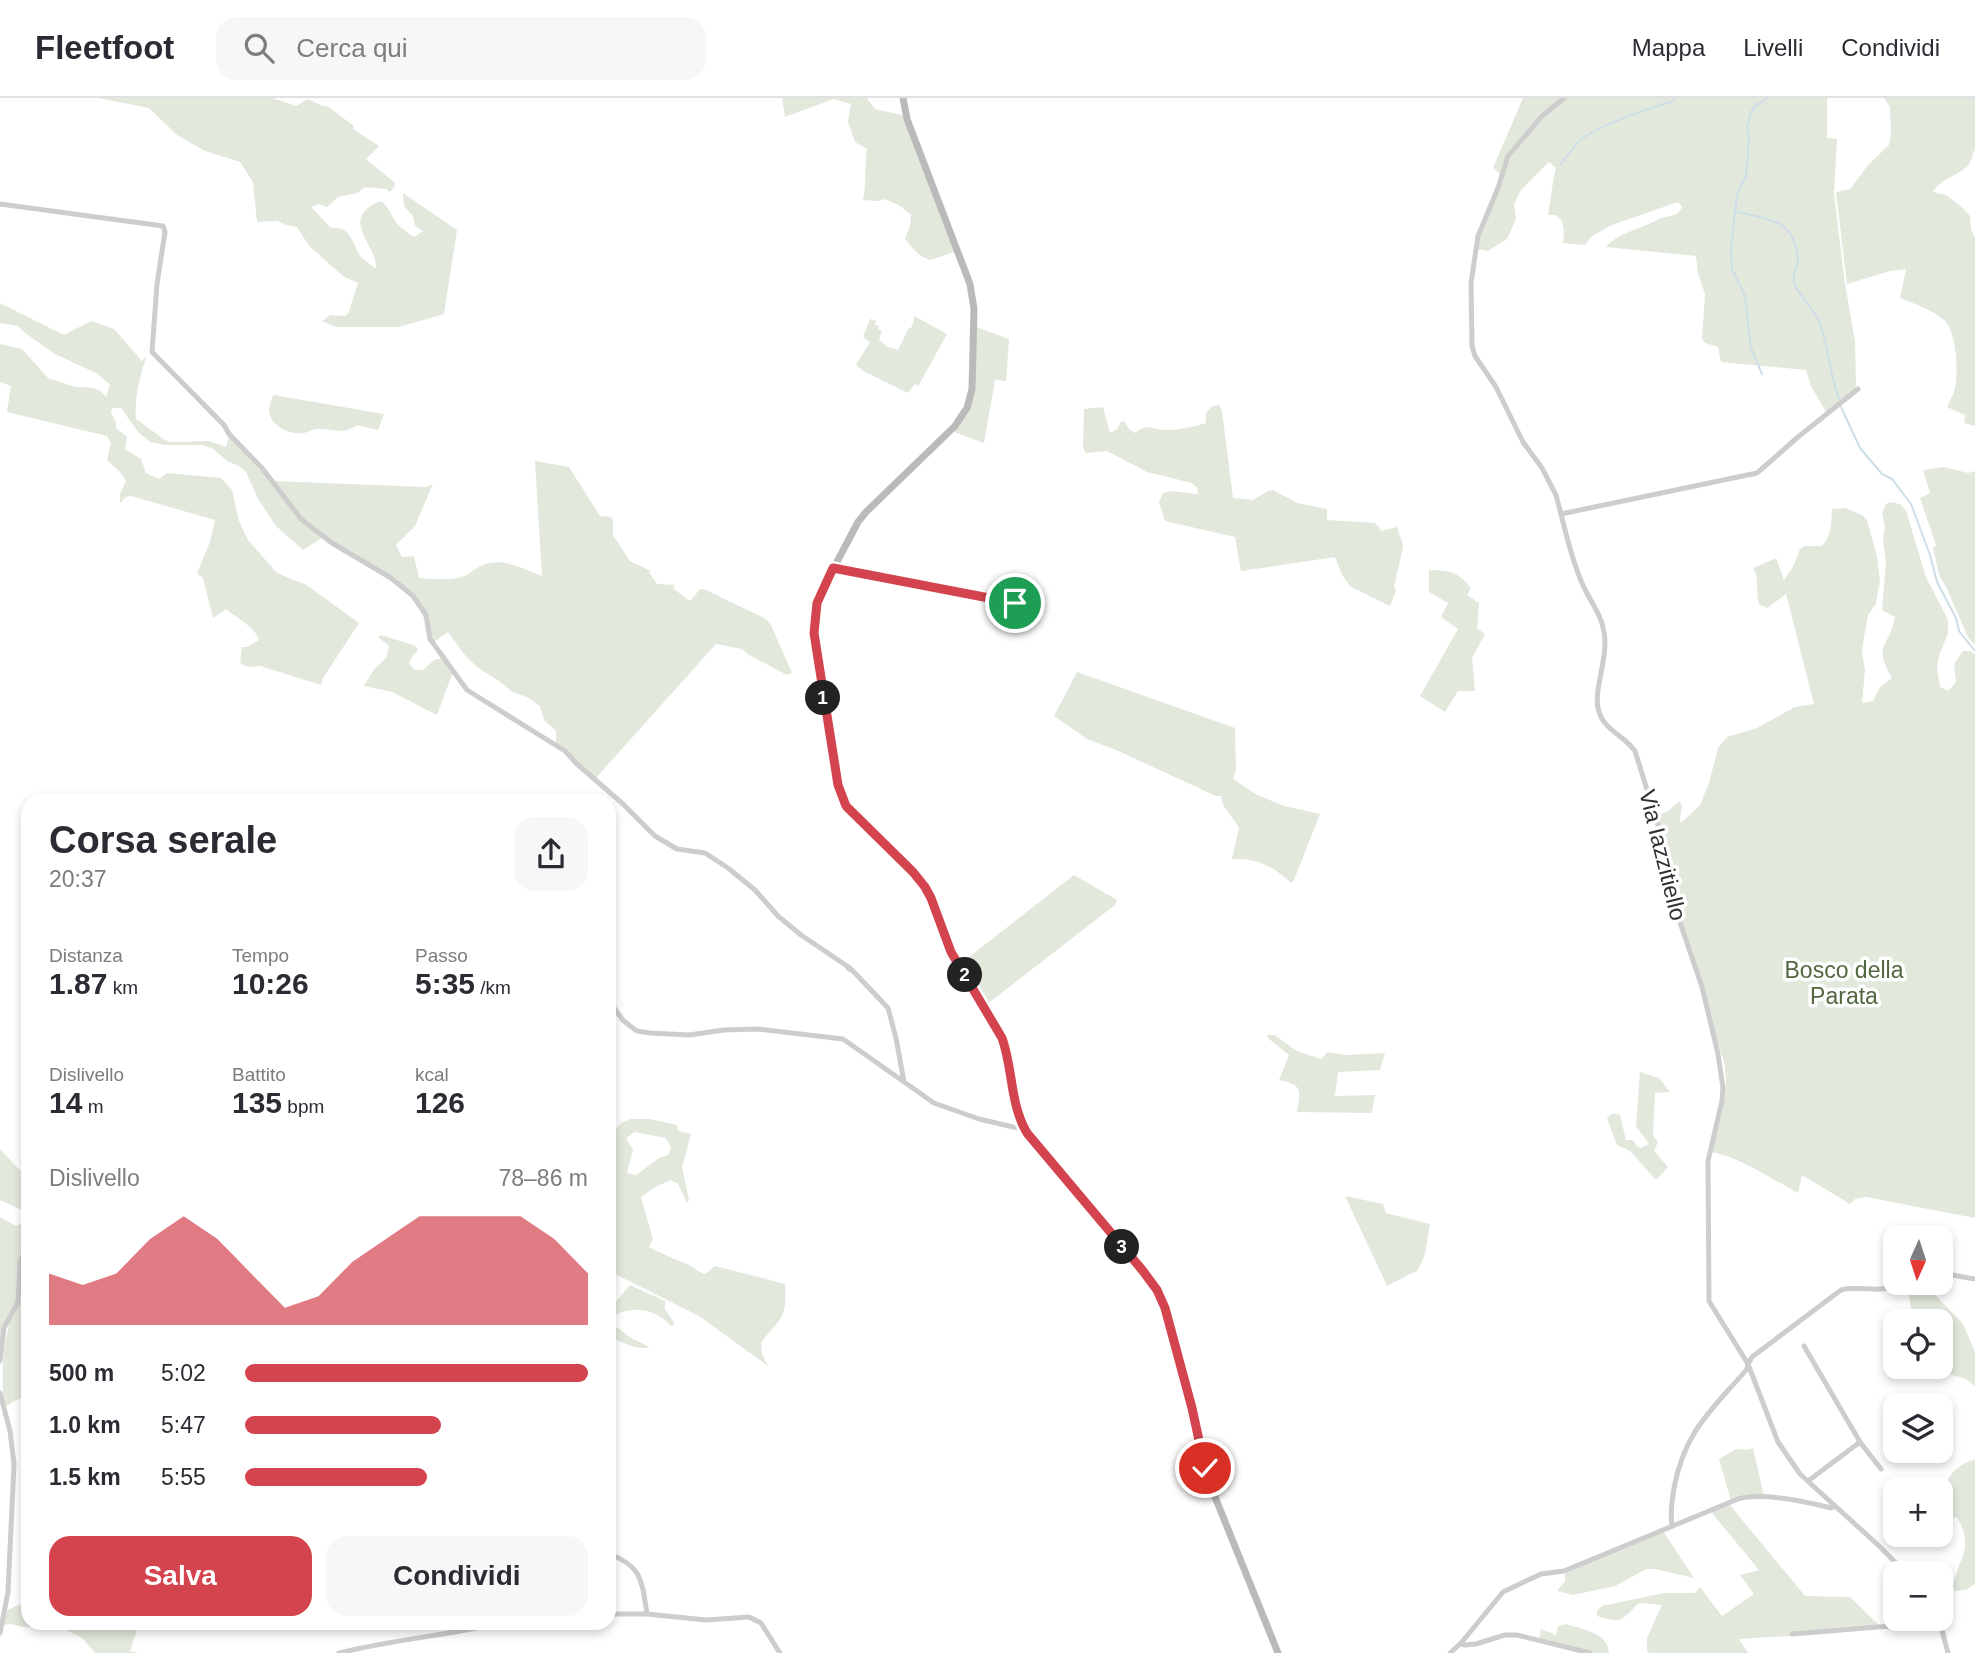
<!DOCTYPE html>
<html lang="it">
<meta charset="utf-8">
<style>
body{margin:0;font-family:Arial,sans-serif;background:#f7f7f7;color:#2b2b33;height:100vh;display:flex;flex-direction:column;font-size:26px;white-space:nowrap}
*{box-sizing:border-box;margin:0}
p{font-size:23px;color:#7c7c81}
.icon{flex:none;width:38px;height:38px;fill:none;stroke:currentColor;stroke-width:2;stroke-linecap:round;stroke-linejoin:round}
.map{position:relative;flex:1;overflow:hidden}
.sheet{position:absolute;left:21px;top:696px;width:595px;height:836px;display:flex;flex-direction:column;background:#fff;border-radius:21px;box-shadow:0 4px 10px #0003}
.sheet>*{flex:none}
.needle{width:46px;rotate:183deg}
.fabs{position:absolute;left:1883px;top:1127px;display:grid;gap:14px}
.fabs a{display:grid;place-items:center;width:70px;height:70px;border-radius:14px;background:#fff;box-shadow:0 4px 10px #0003;font-size:35px}
.pin{position:absolute;display:grid;place-items:center;width:60px;height:60px;color:#fff;margin:-30px;border:4px solid #fff;border-radius:50%;box-shadow:0 2px 7px #0007}
.km{position:absolute;width:35px;height:35px;margin:-18px;border-radius:50%;background:#222;color:#fff;font-size:19px;line-height:35px;text-align:center}
.round{display:grid;place-items:center;flex:none;width:74px;height:74px;border-radius:21px;background:#f7f7f7}
.summary{display:flex;align-items:center;justify-content:space-between;height:119px;padding:0 28px}
h1{font-size:38px;font-weight:600;line-height:52px}
.stats{display:grid;grid-template-columns:repeat(3,1fr);gap:10px;height:119px;padding:7px 28px}
.stats div{display:grid;align-content:center}
.stats b{font-size:30px;font-weight:600}
.stats small{font-size:19px;font-weight:400}
.stats p{font-size:19px}
.chart{height:196px;padding:14px 28px}
.chart p{display:flex;justify-content:space-between}
.chart svg{width:100%;height:126px;margin-top:7px;fill:#d4444f;opacity:.7}
.cta{display:flex;gap:14px;margin-top:auto;padding:14px 28px}
.cta a{flex:1;height:80px;border-radius:21px;background:#d4444f;color:#fff;font-size:28px;font-weight:600;line-height:80px;text-align:center}
.cta a+a{background:#f7f7f7;color:#2b2b33}
ul{padding:0 28px;list-style:none;font-size:23px}
li{display:grid;grid-template-columns:112px 84px 1fr;align-items:center;height:52px}
li i{height:18px;border-radius:9px;background:#d4444f}
header{display:flex;align-items:center;gap:42px;box-sizing:border-box;height:98px;padding:0 35px;background:#fff;border-bottom:2px solid #e1e1e2}
header strong{font-size:33px}
nav{display:flex;gap:38px;margin-inline-start:auto;font-size:24px}
.search{width:490px;height:63px;background:#f7f7f7;display:flex;align-items:center;gap:18px;box-sizing:border-box;padding:0 24px;border-radius:21px;color:#7c7c81;font-size:26px}
.map>svg:first-child{display:block}
.green{fill:#e3e8dc;fill-rule:evenodd}
.lines{fill:none;stroke-linecap:round;stroke-linejoin:round}
.stream{stroke:#cddee9;stroke-width:2}
.minor{stroke:#cdcdcd;stroke-width:5}
.secondary{stroke:#bababa;stroke-width:7}
.route-casing{stroke:#fff;stroke-width:14}
.route{stroke:#d4444f;stroke-width:9}
.labels{text-anchor:middle;stroke-width:7;stroke-linejoin:round;paint-order:stroke}
.street-label{font-size:23px;fill:#303030;stroke:#fff}
.park-label{font-size:23px;fill:#536741;stroke:#fff}
</style>
<header>
<strong>Fleetfoot</strong>
<div class="search"><svg class="icon" aria-label="search" viewBox="0 0 24 24"><circle cx="10" cy="10" r="6"/><path d="M15 15l6 6"/></svg>Cerca qui</div>
<nav><a>Mappa</a><a>Livelli</a><a>Condividi</a></nav>
</header>
<div class="map">
<svg width="1975" height="1555" viewBox="0 0 1975 1555">
<rect width="100%" height="100%" fill="#fff"/>
<!-- green -->
<path class="green" d="M 98,0 L 272,0 L 296,8 L 308,1 L 323,8 L 327,8 L 354,28 L 353,31 L 379,48 L 366,61 L 394,84 L 395,88 L 390,94 L 386,91 L 365,89 L 357,95 L 338,99 L 327,109 L 319,106 L 311,109 L 331,130 C 352,127 352,147 362,160 C 366,164 372,167 376,171 C 378,151 347,127 367,111 C 373,106 375,104 382,104 C 389,109 391,117 396,124 C 401,131 407,134 414,139 L 423,133 L 415,128 L 413,118 L 404,108 L 403,95 L 457,132 L 444,216 L 399,229 L 336,229 L 322,223 L 330,217 L 345,218 L 348,216 L 358,185 L 343,178 L 309,148 L 297,129 L 287,127 L 277,123 L 257,124 L 253,84 L 240,64 L 205,53 L 177,37 L 149,10 Z
M 782,0 L 867,0 L 875,11 L 902,17 L 955,154 L 930,162 C 919,159 912,150 905,141 L 910,128 L 911,117 L 900,108 L 885,101 L 879,103 L 863,102 C 867,85 864,69 867,51 L 855,44 L 848,24 L 851,6 L 833,1 L 785,19 Z
M 1523,0 L 1562,0 C 1536,21 1511,44 1500,76 L 1493,70 Z
M 1566,0 L 1827,0 L 1827,40 L 1837,41 L 1834,96 L 1845,186 L 1855,243 L 1856,287 L 1855,291 L 1826,314 L 1811,288 L 1806,272 L 1721,264 L 1718,249 L 1705,245 L 1702,241 L 1705,196 L 1698,175 L 1696,158 L 1606,149 C 1614,137 1645,129 1659,121 C 1668,116 1677,121 1682,109 L 1678,104 L 1612,127 L 1592,138 L 1585,147 L 1563,145 L 1564,135 L 1562,123 L 1556,117 L 1548,117 C 1551,101 1552,85 1556,70 L 1549,64 L 1521,92 L 1514,106 L 1516,121 L 1507,141 L 1488,153 L 1477,151 L 1479,139 L 1508,61 L 1541,21 Z
M 1884,0 L 1975,0 L 1975,50 C 1973,55 1972,62 1969,66 C 1960,78 1941,79 1933,94 L 1946,97 L 1962,109 L 1970,118 L 1971,132 L 1975,139 L 1975,328 L 1964,325 L 1965,317 L 1947,309 C 1949,304 1952,299 1954,294 C 1959,278 1957,235 1945,223 C 1933,212 1915,206 1900,200 L 1906,171 L 1890,173 L 1847,186 L 1836,94 L 1850,91 L 1869,66 L 1889,47 L 1891,36 L 1890,9 Z
M 0,205 L 64,237 L 91,223 L 114,231 L 142,263 L 147,257 C 140,277 134,300 136,321 L 165,342 L 171,344 L 209,343 L 226,349 L 229,338 L 273,383 L 426,389 L 433,386 L 415,428 L 396,447 L 402,459 L 414,458 L 419,480 C 432,481 446,482 458,480 C 469,478 473,471 483,467 C 502,459 524,471 542,478 L 535,363 L 569,369 L 600,418 L 611,419 L 613,422 L 613,437 L 630,463 L 651,473 L 649,474 L 657,486 L 674,487 L 674,491 L 690,503 L 700,491 L 704,491 L 766,521 L 771,527 L 792,575 L 787,577 L 749,557 L 742,551 L 716,546 L 595,681 L 556,646 L 556,633 L 544,622 L 540,608 L 527,599 L 512,594 L 499,583 L 477,569 L 464,556 L 448,534 L 431,546 C 428,531 425,518 416,505 C 402,483 346,455 322,440 L 303,452 L 276,428 L 258,401 L 246,374 L 239,368 L 227,363 L 213,351 L 203,347 L 165,347 L 150,344 L 138,334 L 121,310 L 112,310 L 111,315 L 116,324 L 116,330 L 127,339 L 125,351 L 141,361 L 146,375 L 159,381 L 167,375 L 221,380 L 232,392 L 239,423 L 248,442 L 276,474 L 293,482 L 305,486 L 359,525 L 323,580 L 321,587 L 260,568 L 248,569 L 240,565 L 242,549 L 247,549 L 259,542 C 255,529 237,520 226,511 L 213,520 L 203,480 L 197,475 L 210,444 L 215,422 L 131,398 L 126,399 L 120,405 L 120,396 L 126,383 L 120,374 L 107,362 L 111,345 L 107,338 L 7,314 L 11,288 L 0,284 L 0,246 L 22,251 L 49,281 C 58,282 64,286 72,288 C 86,291 97,286 106,299 L 110,287 L 98,276 L 55,256 L 25,235 L 18,228 L 0,225 Z
M 914,218 L 947,236 L 920,285 L 918,288 L 915,286 L 908,295 L 865,274 L 856,267 L 870,244 L 863,239 L 870,221 L 876,223 L 875,227 L 879,228 L 878,231 L 882,233 L 879,242 L 888,249 L 898,252 L 909,230 L 911,230 L 914,222 Z
M 976,229 L 1009,241 L 1006,283 L 995,282 L 984,345 L 954,334 L 967,317 L 974,297 Z
M 273,297 L 384,316 L 378,332 L 357,327 C 344,337 334,331 320,331 C 314,330 309,334 304,335 C 290,337 271,329 269,313 C 269,308 272,302 273,297 Z
M 1219,307 L 1222,313 L 1233,400 L 1253,402 L 1268,393 L 1273,392 L 1297,405 L 1327,411 L 1327,422 L 1375,425 L 1382,433 L 1397,429 C 1398,437 1403,441 1403,449 L 1394,489 L 1396,493 L 1390,508 L 1351,489 L 1342,477 L 1335,459 L 1241,473 L 1235,439 L 1165,423 L 1159,404 L 1163,395 L 1172,393 L 1198,396 L 1197,390 L 1192,385 L 1147,374 L 1107,353 L 1086,355 L 1083,350 L 1084,311 L 1103,309 L 1110,335 L 1117,331 L 1121,324 L 1124,323 L 1129,331 L 1135,335 C 1149,324 1151,332 1167,332 C 1180,332 1193,329 1206,325 L 1206,315 L 1212,308 Z
M 1944,369 L 1968,375 L 1975,373 L 1975,547 L 1968,539 L 1947,491 L 1939,477 L 1933,450 L 1936,447 L 1920,400 L 1930,395 L 1923,372 Z
M 1890,404 L 1900,406 L 1906,413 L 1926,479 L 1948,522 L 1948,535 L 1939,558 L 1937,571 L 1940,589 L 1948,593 L 1956,584 L 1954,566 L 1963,553 L 1971,553 L 1975,557 L 1975,1120 L 1866,1099 L 1855,1101 L 1850,1106 L 1802,1077 L 1798,1095 C 1774,1082 1737,1058 1711,1054 C 1720,1022 1734,985 1720,952 L 1675,806 L 1670,763 L 1657,718 L 1668,713 L 1679,703 L 1682,707 L 1680,722 L 1681,725 L 1700,707 L 1709,685 L 1718,650 L 1727,639 L 1757,630 L 1795,609 L 1814,606 L 1786,496 L 1767,510 L 1759,506 C 1755,494 1760,480 1753,470 L 1776,460 L 1784,482 L 1793,469 L 1800,451 L 1805,448 L 1822,448 C 1832,437 1831,426 1832,411 L 1845,410 L 1862,417 L 1867,422 L 1877,458 L 1880,484 L 1878,493 L 1876,506 L 1868,517 L 1864,539 L 1862,553 L 1865,572 L 1862,605 L 1873,603 L 1880,589 L 1892,580 C 1872,545 1889,551 1895,519 L 1882,512 L 1886,464 L 1883,442 L 1885,428 L 1882,416 L 1886,406 Z
M 1429,472 C 1451,473 1456,472 1471,490 L 1467,497 L 1479,505 L 1479,507 L 1477,530 L 1485,536 L 1472,560 L 1475,593 L 1458,593 L 1445,614 L 1420,598 L 1458,531 L 1441,519 L 1448,505 L 1429,494 Z
M 381,537 L 416,548 L 418,552 L 412,559 L 409,566 L 415,572 L 423,572 L 434,562 L 442,560 L 453,574 L 437,617 L 392,594 L 364,588 L 374,571 L 386,560 L 389,548 L 378,539 Z
M 1077,574 L 1235,630 L 1236,671 L 1233,681 L 1257,697 L 1284,708 L 1320,716 L 1294,782 L 1291,785 C 1273,768 1257,760 1232,761 L 1239,730 C 1233,718 1222,711 1221,698 L 1216,698 L 1116,652 L 1087,641 L 1054,618 Z
M 1074,777 L 1117,802 L 1115,807 L 986,907 L 960,866 Z
M 1267,937 L 1275,937 L 1296,953 L 1322,961 L 1327,954 L 1346,957 L 1385,955 L 1380,972 L 1338,974 L 1335,998 L 1375,997 L 1372,1015 L 1297,1014 C 1300,993 1304,987 1279,982 L 1289,957 L 1269,941 Z
M 1640,974 L 1659,980 L 1670,994 L 1655,995 L 1653,1038 L 1658,1044 L 1654,1053 L 1668,1069 L 1656,1082 L 1630,1053 L 1617,1047 L 1607,1020 L 1613,1015 L 1620,1017 L 1626,1042 L 1633,1042 L 1637,1048 L 1641,1050 L 1649,1046 L 1636,1028 Z
M 631,1021 L 649,1021 L 677,1027 L 678,1033 L 691,1036 L 682,1069 L 689,1102 L 687,1105 L 678,1086 L 671,1082 L 657,1088 L 641,1099 L 653,1141 L 649,1149 C 661,1155 673,1161 685,1165 C 693,1168 697,1174 705,1176 L 715,1168 L 785,1186 C 787,1219 782,1220 761,1244 L 762,1256 L 768,1268 L 699,1218 L 609,1173 L 609,1109 L 612,1102 L 609,1099 L 609,1039 L 621,1025 ZM 634,1034 L 666,1040 L 671,1050 L 668,1057 L 659,1060 L 636,1077 L 627,1075 L 633,1051 L 626,1041 Z
M 0,1051 L 28,1081 L 28,1115 L 0,1102 Z
M 1345,1098 L 1383,1106 L 1386,1115 L 1430,1126 L 1425,1156 L 1418,1172 L 1387,1188 Z
M 0,1119 L 16,1128 L 28,1121 L 28,1147 L 23,1153 L 17,1204 L 6,1224 L 0,1258 Z
M 1907,1185 L 1924,1185 L 1963,1226 L 1975,1254 L 1975,1289 C 1965,1274 1936,1276 1919,1273 L 1919,1269 L 1941,1269 L 1941,1223 L 1913,1223 Z
M 630,1187 L 665,1203 L 665,1211 L 675,1226 L 671,1228 C 656,1211 633,1207 613,1218 L 615,1228 L 633,1241 L 650,1249 C 637,1253 621,1244 609,1238 L 609,1212 Z
M 20,1193 L 28,1194 L 28,1296 L 4,1309 C 0,1263 4,1235 20,1193 Z
M 1753,1350 L 1764,1398 L 1731,1403 L 1719,1361 L 1736,1351 L 1747,1352 Z
M 1975,1362 L 1975,1486 L 1966,1492 L 1955,1493 L 1953,1489 C 1959,1458 1975,1451 1957,1419 L 1951,1420 L 1946,1416 C 1946,1410 1947,1405 1948,1399 C 1949,1395 1947,1392 1947,1388 C 1947,1375 1964,1363 1975,1362 Z
M 1730,1407 L 1805,1498 L 1850,1499 L 1879,1527 L 1805,1537 L 1739,1541 L 1748,1555 L 1650,1555 L 1647,1553 L 1647,1540 L 1662,1507 L 1639,1505 C 1620,1523 1623,1526 1597,1518 L 1597,1513 L 1602,1508 L 1664,1495 L 1695,1495 L 1700,1489 L 1722,1518 L 1754,1496 L 1740,1477 L 1759,1472 L 1711,1414 Z
M 1663,1433 L 1694,1480 L 1655,1471 L 1646,1471 L 1615,1488 L 1573,1497 L 1557,1493 L 1565,1483 L 1565,1475 Z
M 28,1503 L 28,1526 L 139,1526 L 130,1553 L 138,1555 L 95,1555 L 82,1540 L 57,1527 L 22,1529 L 11,1526 L 3,1527 L 7,1512 Z
M 1566,1526 C 1583,1532 1608,1534 1609,1555 L 1592,1555 L 1539,1542 L 1541,1531 L 1556,1537 L 1558,1528 Z"/>
<g class="lines">
<!-- stream -->
<path class="stream" d="M 1560,67 C 1568,57 1575,45 1586,38 C 1609,24 1649,10 1674,3 L 1676,0
M 1737,114 C 1748,116 1775,122 1783,128 C 1792,134 1798,151 1798,161 C 1797,170 1791,179 1795,187 C 1801,200 1813,210 1819,223 C 1829,248 1829,275 1839,301
M 1762,276 L 1751,250 L 1745,198 L 1732,171 L 1731,151 L 1737,96 L 1746,78 L 1749,41 L 1747,30 L 1751,14 L 1756,8 L 1767,0
M 1841,309 L 1860,350 L 1882,376 L 1892,381 L 1911,406 L 1930,457 L 1937,484 L 1956,520 L 1959,533 L 1975,553"/>
<!-- minor -->
<path class="minor" d="M 1564,0 L 1542,18 L 1508,58 L 1498,90 L 1478,138 L 1471,185 L 1472,248 L 1475,258 L 1496,289 L 1523,344 L 1542,370 L 1556,397 C 1564,426 1570,458 1582,485 C 1589,502 1601,515 1604,534 C 1609,561 1592,593 1599,614 C 1605,633 1624,637 1635,653 L 1669,763 L 1672,801 L 1702,889 L 1718,956 L 1723,990 L 1722,1003 L 1708,1063 L 1709,1203 L 1748,1266 L 1778,1344 L 1800,1376 L 1878,1447 L 1906,1475
M 0,106 L 163,128 L 165,134 L 157,186 L 152,254 L 224,327 L 229,336 L 262,370 L 301,421 L 332,445 L 391,480 L 413,498 L 426,517 L 430,541 L 467,592 L 565,653 L 577,666 L 623,706 L 655,738 L 677,751 L 705,755 L 728,770 L 755,792 L 778,818 L 801,837 L 850,870
M 1561,416 L 1757,375 L 1798,339 L 1858,291
M 833,470 L 1015,505 L 1018,505 L 1029,491
M 848,870 L 853,873 L 888,910 L 896,940 L 904,984
M 609,903 L 622,921 L 630,928 L 637,933 L 650,935 L 689,937 L 724,932 L 758,931 L 843,941 L 934,1005 L 979,1021 L 1018,1030 L 1024,1030
M 1941,1175 L 1975,1181
M 1804,1248 L 1860,1344 L 1881,1371
M 0,1263 L 4,1230 L 18,1204 L 20,1163 L 28,1149
M 0,1295 L 10,1333 L 14,1366 L 8,1494 L 0,1535
M 1808,1383 L 1860,1344
M 1672,1427 C 1670,1415 1672,1402 1674,1390 C 1685,1332 1712,1312 1747,1271 L 1748,1266 L 1752,1259 L 1841,1192 C 1861,1187 1882,1197 1900,1185
M 609,1456 C 643,1468 642,1485 647,1516 L 706,1522 L 749,1519 L 761,1525 L 780,1555
M 609,1516 L 647,1516
M 1939,1521 L 1948,1555
M 1792,1536 L 1940,1524
M 1461,1545 L 1503,1494 L 1541,1476 L 1564,1473 L 1738,1401 C 1762,1394 1807,1404 1831,1410 L 1835,1408
M 339,1555 C 391,1542 443,1538 495,1526
M 1450,1555 L 1461,1545 L 1464,1547 L 1476,1546 L 1505,1537 L 1517,1537 L 1590,1555"/>
<!-- secondary -->
<path class="secondary" d="M 903,0 L 907,21 L 970,186 L 974,211 L 972,291 L 967,310 L 955,328 L 866,414 L 858,424 L 820,496 L 814,522 L 815,553 L 837,687 C 851,732 902,752 926,791 C 938,811 942,835 952,855 C 967,887 994,913 1005,947 C 1015,976 1011,1008 1027,1035 L 1143,1173 L 1157,1192 L 1165,1210 L 1192,1310 L 1209,1384 L 1278,1555"/>
</g>
<g class="lines">
<defs>
<path id="route" d="M 1015,505 L 833,470 L 817,505 L 814,535 L 838,687 L 846,708 L 913,774 L 925,789 L 931,800 L 951,854 L 1002,940 C 1013,970 1010,1007 1027,1035 L 1143,1173 L 1157,1192 L 1165,1210 L 1192,1310 L 1205,1370"/>
</defs>
<!-- route casing -->
<use href="#route" class="route-casing"/>
<!-- route -->
<use href="#route" class="route"/>
</g>
<g class="labels">
<!-- street labels -->
<g class="street-label">
<text transform="translate(1663 757) rotate(76)" y="8">Via Iazzitiello</text>
</g>
<!-- park labels -->
<g class="park-label">
<text x="1844" y="880">Bosco della<tspan x="1844" dy="26">Parata</tspan></text>
</g>
</g>
</svg>
<div class="fabs">
<a><svg class="needle" viewBox="-14 -14 28 28"><path d="M0-13l5 13h-10z" fill="#e53935"/><path d="M0 13l5-13h-10z" fill="#7c7c81"/></svg></a>
<a><svg class="icon" aria-label="locate" viewBox="0 0 24 24"><circle cx="12" cy="12" r="6"/><path d="M12 2v4M12 18v4M2 12h4M18 12h4"/></svg></a>
<a><svg class="icon" aria-label="layers" viewBox="0 0 24 24"><path d="M12 4l9 5-9 5-9-5zM3 14l9 5 9-5"/></svg></a>
<a>+</a>
<a>−</a>
</div>
<div class="pin" style="left:1015px;top:505px;background:#1e9e55"><svg class="icon" aria-label="arrive" viewBox="0 0 24 24"><path d="M6 21V4h12l-3 4 3 4H6"/></svg></div>
<div class="pin" style="left:1205px;top:1370px;background:#d93025"><svg class="icon" aria-label="check" viewBox="0 0 24 24"><path d="M5 12l5 5 9-10"/></svg></div>
<b class="km" style="left:823px;top:600px">1</b>
<b class="km" style="left:965px;top:877px">2</b>
<b class="km" style="left:1122px;top:1149px">3</b>
<section class="sheet">
<div class="summary"><div><h1>Corsa serale</h1><p>20:37</p></div><a class="round"><svg class="icon" aria-label="share" viewBox="0 0 24 24"><path d="M12 15V3M7 8l5-5 5 5M5 13v7h14v-7"/></svg></a></div>
<div class="stats">
<div><p>Distanza</p><b>1.87<small> km</small></b></div>
<div><p>Tempo</p><b>10:26</b></div>
<div><p>Passo</p><b>5:35<small> /km</small></b></div>
</div>
<div class="stats">
<div><p>Dislivello</p><b>14<small> m</small></b></div>
<div><p>Battito</p><b>135<small> bpm</small></b></div>
<div><p>kcal</p><b>126</b></div>
</div>
<div class="chart"><p><span>Dislivello</span>78–86 m</p>
<svg viewBox="0 0 160 44" preserveAspectRatio="none"><path d="M0 44V26L10 30L20 26L30 14L40 6L50 14L60 26L70 38L80 34L90 22L100 14L110 6L120 6L130 6L140 6L150 14L160 26V44z"/></svg>
</div>
<ul>
<li><b>500 m</b>5:02<i style="width:100%"></i></li>
<li><b>1.0 km</b>5:47<i style="width:57%"></i></li>
<li><b>1.5 km</b>5:55<i style="width:53%"></i></li>
</ul>
<div class="cta"><a>Salva</a><a>Condividi</a></div>
</section>
</div>
